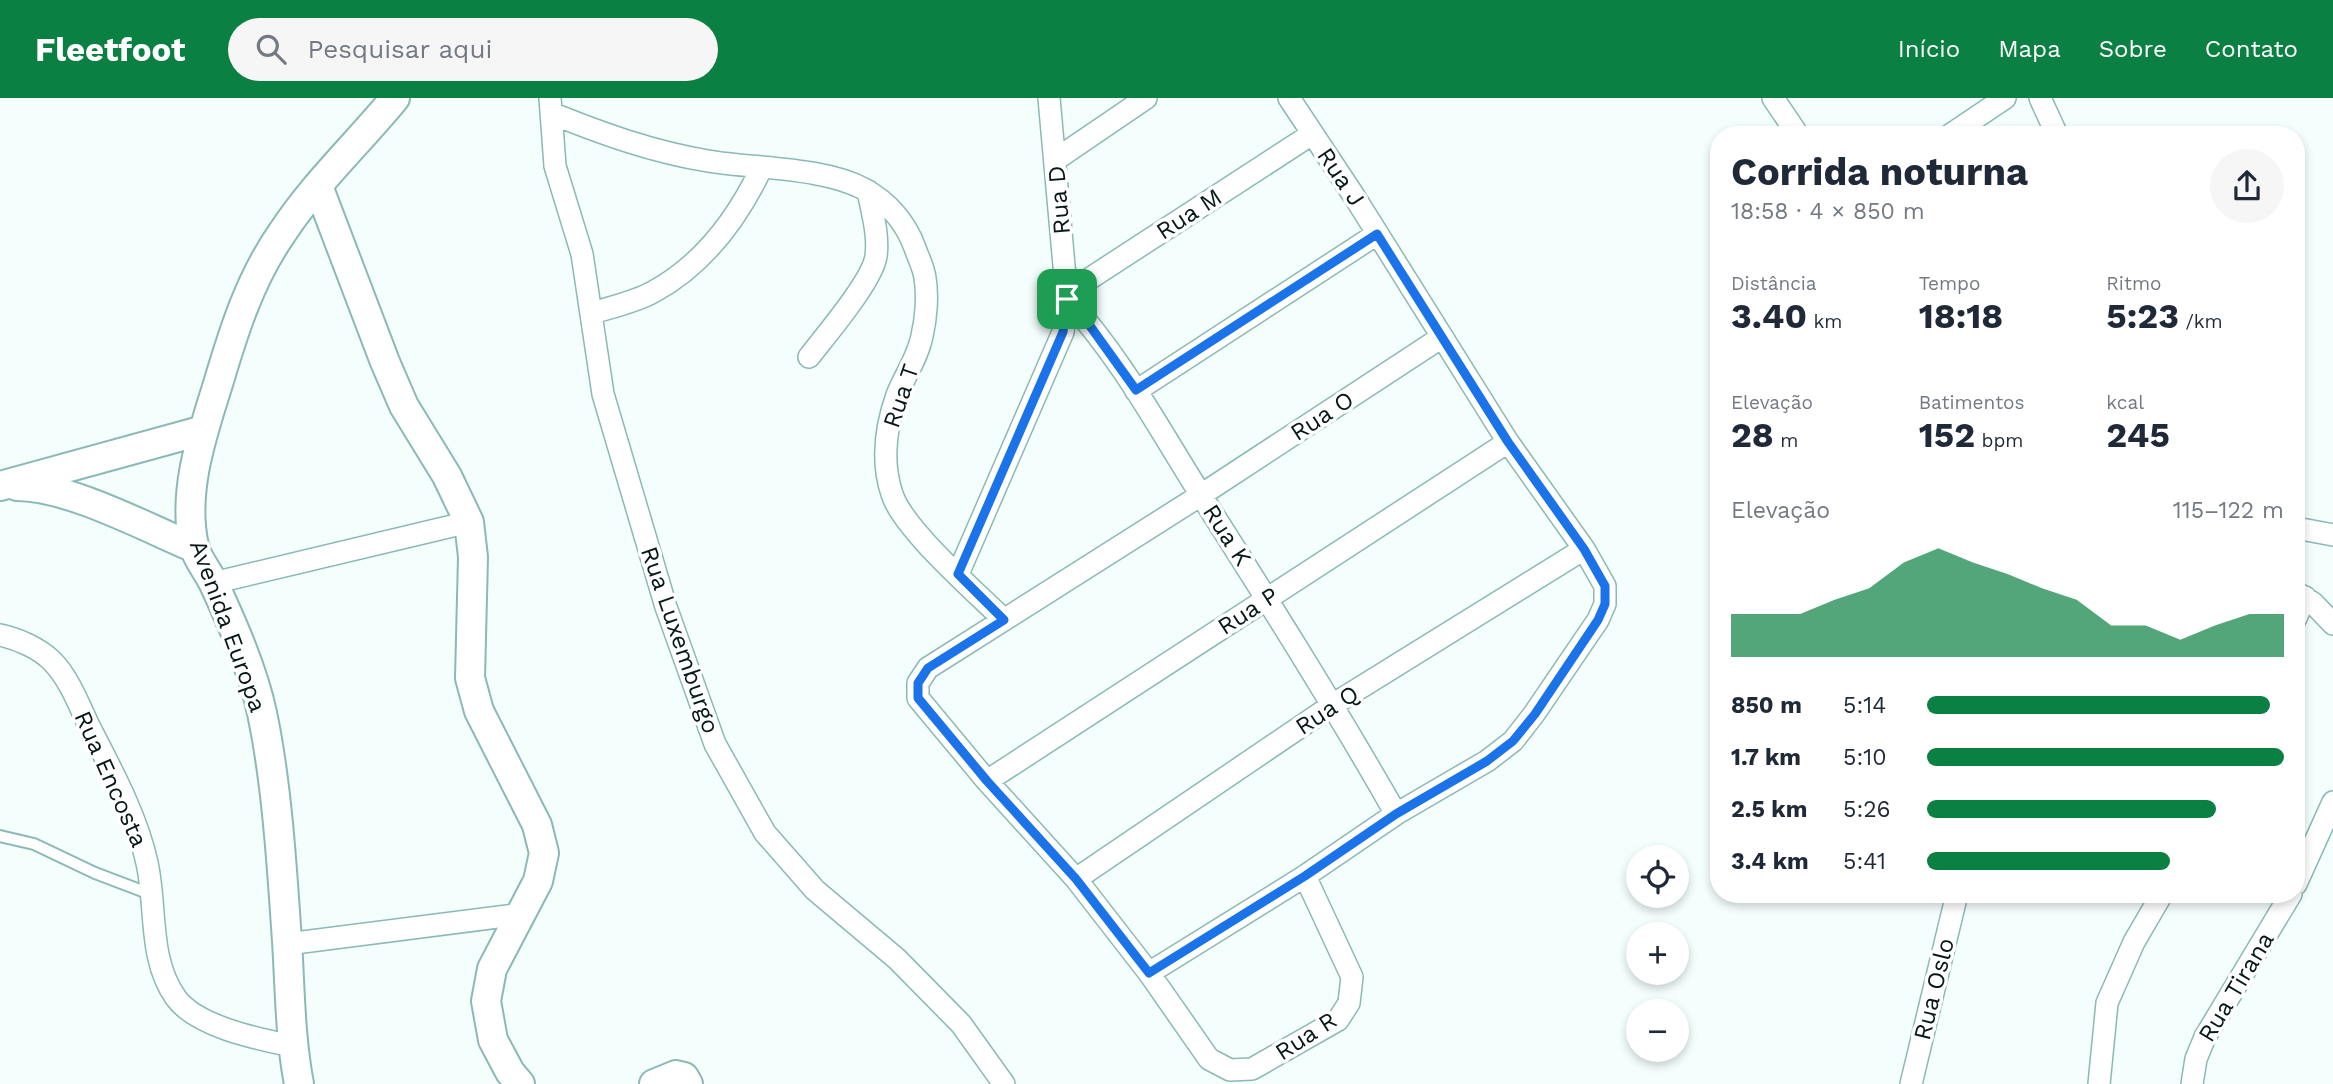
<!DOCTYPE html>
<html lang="pt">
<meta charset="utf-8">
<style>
body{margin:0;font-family:"Work Sans",sans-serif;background:#f6f6f7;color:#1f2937;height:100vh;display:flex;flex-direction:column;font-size:26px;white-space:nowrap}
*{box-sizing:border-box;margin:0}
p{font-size:23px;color:#747a83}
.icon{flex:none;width:38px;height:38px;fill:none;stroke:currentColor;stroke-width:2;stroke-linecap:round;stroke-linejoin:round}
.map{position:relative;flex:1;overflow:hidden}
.drawer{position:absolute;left:1710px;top:28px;width:595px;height:777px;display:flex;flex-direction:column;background:#fff;border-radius:28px;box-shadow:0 4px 10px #0003}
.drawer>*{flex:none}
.controls{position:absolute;left:1626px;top:747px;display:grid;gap:14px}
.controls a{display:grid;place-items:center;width:63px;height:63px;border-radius:50%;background:#fff;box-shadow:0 4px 10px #0003;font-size:35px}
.pin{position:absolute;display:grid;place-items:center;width:60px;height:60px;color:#fff;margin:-30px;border-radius:14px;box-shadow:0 4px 10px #0006}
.round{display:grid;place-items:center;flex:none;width:74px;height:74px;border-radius:37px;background:#f6f6f7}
.headline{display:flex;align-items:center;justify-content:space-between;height:119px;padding:0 21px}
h1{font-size:38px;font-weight:700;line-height:52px}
.stats{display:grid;grid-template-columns:repeat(3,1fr);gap:10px;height:119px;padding:7px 21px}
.stats div{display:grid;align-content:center}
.stats b{font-size:35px;font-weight:700}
.stats small{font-size:19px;font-weight:400}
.stats p{font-size:19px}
.chart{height:196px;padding:14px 21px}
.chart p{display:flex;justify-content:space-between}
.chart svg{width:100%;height:126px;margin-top:7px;fill:#0b8043;opacity:.7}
ul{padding:0 21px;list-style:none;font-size:23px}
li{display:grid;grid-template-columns:112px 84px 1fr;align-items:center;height:52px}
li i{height:18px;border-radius:9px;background:#0b8043}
header{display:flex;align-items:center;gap:42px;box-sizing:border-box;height:98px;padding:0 35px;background:#0b8043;color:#fff}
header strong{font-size:33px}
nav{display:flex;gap:38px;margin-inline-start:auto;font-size:24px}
.search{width:490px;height:63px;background:#f6f6f7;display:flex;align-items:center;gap:18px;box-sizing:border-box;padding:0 24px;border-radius:38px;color:#747a83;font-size:26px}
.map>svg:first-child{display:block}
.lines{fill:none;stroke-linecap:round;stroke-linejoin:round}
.lane-casing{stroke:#8bb9b5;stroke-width:14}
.street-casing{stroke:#8bb9b5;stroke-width:24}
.secondary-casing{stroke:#8bb9b5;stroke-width:32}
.lane{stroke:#fff;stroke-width:10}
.street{stroke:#fff;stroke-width:21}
.secondary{stroke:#fff;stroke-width:28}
.route-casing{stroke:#fff;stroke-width:14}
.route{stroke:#1a73e8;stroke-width:9}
.labels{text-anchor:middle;stroke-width:7;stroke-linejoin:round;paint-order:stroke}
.street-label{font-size:24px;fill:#061817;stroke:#fff}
</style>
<header>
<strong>Fleetfoot</strong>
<div class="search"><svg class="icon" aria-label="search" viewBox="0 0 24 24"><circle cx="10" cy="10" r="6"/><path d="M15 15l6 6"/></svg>Pesquisar aqui</div>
<nav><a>Início</a><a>Mapa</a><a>Sobre</a><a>Contato</a></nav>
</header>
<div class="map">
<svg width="2333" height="986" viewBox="0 0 2333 986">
<rect width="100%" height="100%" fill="#f4fefd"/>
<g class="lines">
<defs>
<path id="lane" d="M 0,738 L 34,746 L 95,775 L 153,797"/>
<path id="street" d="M 550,0 L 555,68 L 582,156 L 603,296 L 666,509 L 715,646 L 765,735 L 815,792 L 897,861 L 961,926 L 1004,986
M 1773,0 L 1798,37
M 2040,0 L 2057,37
M 551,15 C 603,36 653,54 708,63 C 756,71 823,69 864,91 C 888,104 906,125 915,150 C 918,159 924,170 925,180 C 928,198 926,221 922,238 C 918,259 905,277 897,297 C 886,328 881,363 892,396 C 903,431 976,494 1004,522
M 1950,37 L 2005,0
M 1055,62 L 1146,0
M 1066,196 L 1312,36
M 1067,201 C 1120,258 1158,329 1199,394 C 1267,501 1334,607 1396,716
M 592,215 C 612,209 635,204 653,194 C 703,167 737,121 761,71
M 809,259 C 826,237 873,182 876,158 C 879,137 872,114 868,93
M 1136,293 L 1377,136
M 2296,430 L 2333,437
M 958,476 L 1063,234 L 1067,201 L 1049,0
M 213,485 L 469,424
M 2296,494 L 2313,505 L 2333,526
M 2296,520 L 2305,499
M 0,537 C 18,541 39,550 52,563 C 69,580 79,607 89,628 C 111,671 137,718 147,765 C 157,810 148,861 176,900 C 197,929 259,941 292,948
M 987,683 L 1508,344
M 1305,778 L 1352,879 L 1349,905 L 1338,922 L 1252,971 L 1230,972 L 1209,961 L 1149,875 L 1076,781 L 987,683 L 918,600 L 918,585 L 928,570 L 1201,397 L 1442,239
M 1076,781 L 1334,606 L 1584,451
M 2296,786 L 2333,704
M 287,846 L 522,816
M 1149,875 L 1305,778 L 1396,716 L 1487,663 L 1513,643 L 1534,616 L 1598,522 L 1605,506 L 1605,488 L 1584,451 L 1508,344 L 1354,98 L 1289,0
M 1911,986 L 1957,796
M 2099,986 L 2107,905 L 2134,844 L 2162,796
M 2192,986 L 2196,961 L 2205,939 L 2291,796"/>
<path id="secondary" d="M 318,88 L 385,264 L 404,308 L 447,378 L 469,424 L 473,459 L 470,580 L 479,613 L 537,727 L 544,755 L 538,783 L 492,871 L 486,903 L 493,942 L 510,974 L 520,986
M 0,388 L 204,332
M 17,388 C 69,388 145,429 195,450
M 299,986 C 290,939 290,891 287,843 C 282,770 277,686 262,615 C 253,572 232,525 214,486 C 208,473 197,461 194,448 C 182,394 202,337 218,286 C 234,232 250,181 282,135 C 314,86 358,45 395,0
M 654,986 L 676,977 L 684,979 L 688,986"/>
</defs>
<!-- lane casing -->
<use href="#lane" class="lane-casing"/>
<!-- street casing -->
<use href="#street" class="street-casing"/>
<!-- secondary casing -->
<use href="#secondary" class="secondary-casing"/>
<!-- lane -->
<use href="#lane" class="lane"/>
<!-- street -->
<use href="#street" class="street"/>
<!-- secondary -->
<use href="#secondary" class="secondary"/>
</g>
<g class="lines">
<defs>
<path id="route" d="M 1377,136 L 1508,344 L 1584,451 L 1605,488 L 1605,506 L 1598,522 L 1535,616 L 1513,643 L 1487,663 L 1396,716 L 1305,778 L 1149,875 L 1076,781 L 987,683 L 918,600 L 918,585 L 928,570 L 1004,522 L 958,476 L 1063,234 L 1067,201 L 1085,221 L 1136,292 Z"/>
</defs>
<!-- route casing -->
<use href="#route" class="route-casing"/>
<!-- route -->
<use href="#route" class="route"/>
</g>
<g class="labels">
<!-- street labels -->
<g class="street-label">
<text transform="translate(1341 79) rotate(56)" y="8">Rua J</text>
<text transform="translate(1059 102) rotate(-95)" y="8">Rua D</text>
<text transform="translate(1189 116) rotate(-33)" y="8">Rua M</text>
<text transform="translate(901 298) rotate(-71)" y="8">Rua T</text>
<text transform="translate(1322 318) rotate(-33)" y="8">Rua O</text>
<text transform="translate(1227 437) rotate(57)" y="8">Rua K</text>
<text transform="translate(1248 513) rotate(-33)" y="8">Rua P</text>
<text transform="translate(228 528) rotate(70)" y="8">Avenida Europa</text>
<text transform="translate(680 542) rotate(71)" y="8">Rua Luxemburgo</text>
<text transform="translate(1327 612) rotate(-33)" y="8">Rua Q</text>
<text transform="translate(111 681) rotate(66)" y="8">Rua Encosta</text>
<text transform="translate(2236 889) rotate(-59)" y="8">Rua Tirana</text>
<text transform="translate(1934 891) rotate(-76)" y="8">Rua Oslo</text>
<text transform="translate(1306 938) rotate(-33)" y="8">Rua R</text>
</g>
</g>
</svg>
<div class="controls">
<a><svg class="icon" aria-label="locate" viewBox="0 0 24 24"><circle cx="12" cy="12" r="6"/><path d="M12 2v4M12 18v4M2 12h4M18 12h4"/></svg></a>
<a>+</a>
<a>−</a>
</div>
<div class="pin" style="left:1067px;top:201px;background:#1e9e55"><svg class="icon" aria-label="arrive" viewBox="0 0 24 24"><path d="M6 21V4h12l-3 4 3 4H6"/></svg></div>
<section class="drawer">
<div class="headline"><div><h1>Corrida noturna</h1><p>18:58 · 4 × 850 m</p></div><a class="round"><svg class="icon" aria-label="share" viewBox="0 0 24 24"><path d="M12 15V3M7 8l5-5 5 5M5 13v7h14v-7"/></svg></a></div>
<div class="stats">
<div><p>Distância</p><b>3.40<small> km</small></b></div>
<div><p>Tempo</p><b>18:18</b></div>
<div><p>Ritmo</p><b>5:23<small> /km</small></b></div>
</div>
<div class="stats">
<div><p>Elevação</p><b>28<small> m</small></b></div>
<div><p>Batimentos</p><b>152<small> bpm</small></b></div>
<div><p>kcal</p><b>245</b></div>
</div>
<div class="chart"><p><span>Elevação</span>115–122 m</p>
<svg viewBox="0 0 160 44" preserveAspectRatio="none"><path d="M0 44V29L10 29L20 29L30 24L40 20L50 11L60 6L70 11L80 15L90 20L100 24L110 33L120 33L130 38L140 33L150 29L160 29V44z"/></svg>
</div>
<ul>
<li><b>850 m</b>5:14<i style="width:96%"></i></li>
<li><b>1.7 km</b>5:10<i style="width:100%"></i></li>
<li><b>2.5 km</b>5:26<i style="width:81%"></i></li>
<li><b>3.4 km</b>5:41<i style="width:68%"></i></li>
</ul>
</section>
</div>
